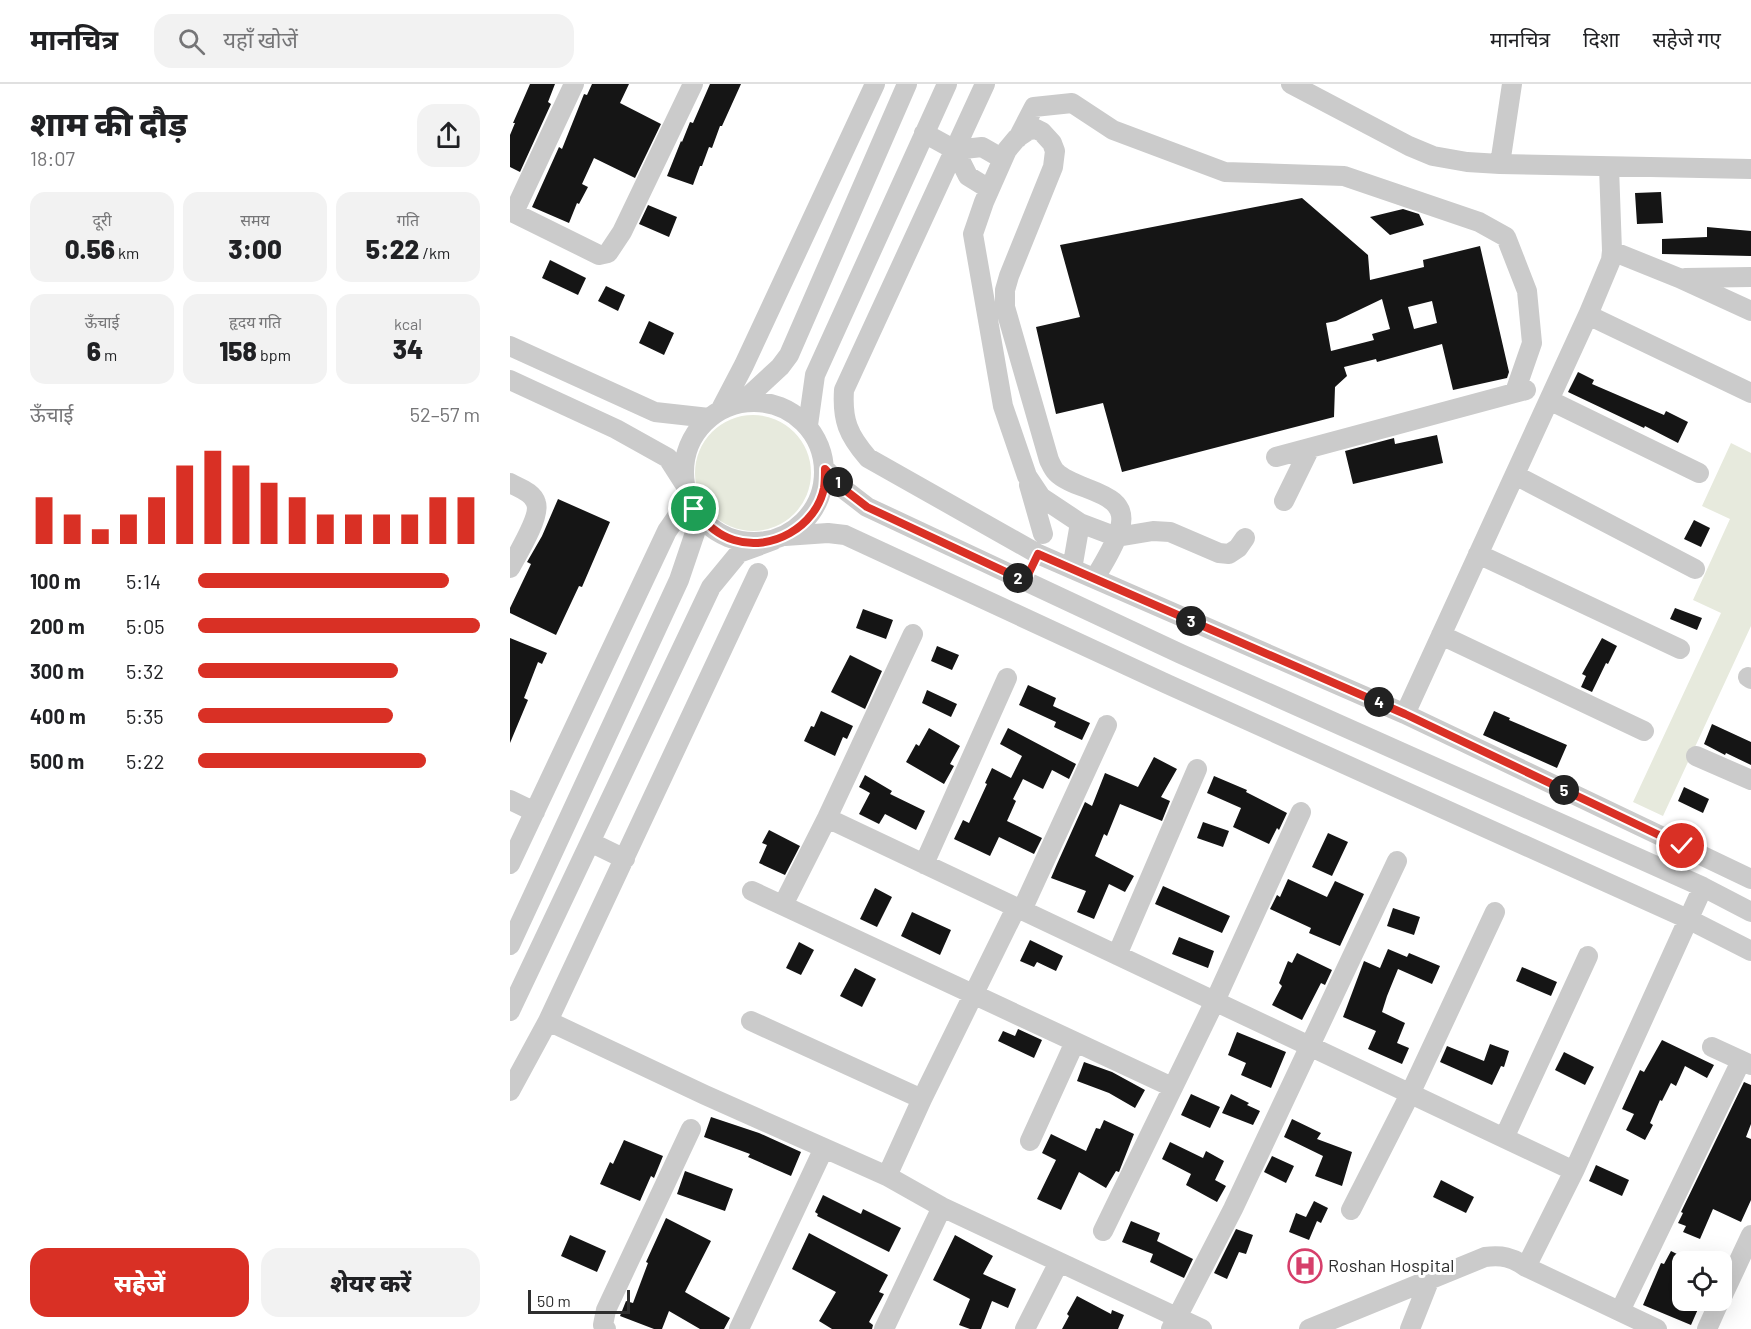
<!DOCTYPE html>
<html lang="hi">
<meta charset="utf-8">
<style>
body{margin:0;font-family:Barlow,"Noto Sans Devanagari",sans-serif;background:#f2f2f2;color:#202124;height:100vh;display:flex;flex-direction:column;font-size:22px;white-space:nowrap}
*{box-sizing:border-box;margin:0}
p{font-size:20px;color:#757577}
.icon{flex:none;width:33px;height:33px;fill:none;stroke:currentColor;stroke-width:2;stroke-linecap:round;stroke-linejoin:round}
.map{position:relative;flex:1;overflow:hidden}
.details{display:flex;flex-direction:column;background:#fff;width:510px}
.details>*{flex:none}
.fabs{position:absolute;left:1162px;top:1167px;display:grid;gap:12px}
.fabs a{display:grid;place-items:center;width:60px;height:60px;border-radius:12px;background:#fff;box-shadow:0 6px 24px #0002;font-size:30px}
.scale{position:absolute;left:18px;bottom:15px;width:102px;box-sizing:border-box;padding-left:6px;border:3px solid #2e2e2e;border-top:0;font-size:16px;line-height:21px;white-space:nowrap;color:#2e2e2e;-webkit-text-stroke:4px #fff;paint-order:stroke}
.pin{position:absolute;display:grid;place-items:center;width:51px;height:51px;color:#fff;margin:-26px;border:3px solid #fff;border-radius:50%;box-shadow:0 2px 6px #0007}
.km{position:absolute;width:30px;height:30px;margin:-15px;border-radius:50%;background:#222;color:#fff;font-size:16px;line-height:30px;text-align:center}
.round{display:grid;place-items:center;flex:none;width:63px;height:63px;border-radius:18px;background:#f2f2f2}
.summary{display:flex;align-items:center;justify-content:space-between;height:102px;padding:0 30px}
h1{font-size:33px;font-weight:800;line-height:45px}
.metrics{display:grid;grid-template-columns:repeat(3,1fr);gap:9px;height:102px;padding:6px 30px}
.metrics div{display:grid;align-content:center;border-radius:15px;background:#f2f2f2;text-align:center}
.metrics b{font-size:26px;font-weight:800}
.metrics small{font-size:16px;font-weight:400}
.metrics p{font-size:16px}
.chart{height:168px;padding:12px 30px}
.chart p{display:flex;justify-content:space-between}
.chart svg{width:100%;height:108px;margin-top:6px;stroke:#d93025;stroke-width:6}
.cta{display:flex;gap:12px;margin-top:auto;padding:12px 30px}
.cta a{flex:1;height:69px;border-radius:18px;background:#d93025;color:#fff;font-size:24px;font-weight:800;line-height:69px;text-align:center}
.cta a+a{background:#f2f2f2;color:#202124}
ul{padding:0 30px;list-style:none;font-size:20px}
li{display:grid;grid-template-columns:96px 72px 1fr;align-items:center;height:45px}
li i{height:15px;border-radius:8px;background:#d93025}
header{display:flex;align-items:center;gap:36px;box-sizing:border-box;height:84px;padding:0 30px;background:#fff;border-bottom:2px solid #e0e0e0}
header strong{font-size:28px}
nav{display:flex;gap:33px;margin-inline-start:auto;font-size:21px}
.search{width:420px;height:54px;background:#f2f2f2;display:flex;align-items:center;gap:15px;box-sizing:border-box;padding:0 21px;border-radius:18px;color:#757577;font-size:22px}
main{display:flex;flex:1;min-height:0}
.map>svg:first-child{display:block}
.green{fill:#e7eadd}
.building{fill:#151515;fill-rule:evenodd}
.lines{fill:none;stroke-linecap:round;stroke-linejoin:round}
.minor{stroke:#cbcbcb;stroke-width:20}
.route-casing{stroke:#fff;stroke-width:12}
.route{stroke:#d93025;stroke-width:8}
.labels{text-anchor:middle;stroke-width:6;stroke-linejoin:round;paint-order:stroke}
.poi-label{font-size:18px;fill:#2e2e2e;stroke:#fff;text-anchor:start}
</style>
<header>
<strong>मानचित्र</strong>
<div class="search"><svg class="icon" aria-label="search" viewBox="0 0 24 24"><circle cx="10" cy="10" r="6"/><path d="M15 15l6 6"/></svg>यहाँ खोजें</div>
<nav><a>मानचित्र</a><a>दिशा</a><a>सहेजे गए</a></nav>
</header>
<main>
<section class="details">
<div class="summary"><div><h1>शाम की दौड़</h1><p>18:07</p></div><a class="round"><svg class="icon" aria-label="share" viewBox="0 0 24 24"><path d="M12 15V3M7 8l5-5 5 5M5 13v7h14v-7"/></svg></a></div>
<div class="metrics">
<div><p>दूरी</p><b>0.56<small> km</small></b></div>
<div><p>समय</p><b>3:00</b></div>
<div><p>गति</p><b>5:22<small> /km</small></b></div>
</div>
<div class="metrics">
<div><p>ऊँचाई</p><b>6<small> m</small></b></div>
<div><p>हृदय गति</p><b>158<small> bpm</small></b></div>
<div><p>kcal</p><b>34</b></div>
</div>
<div class="chart"><p><span>ऊँचाई</span>52–57 m</p>
<svg viewBox="0 0 160 44" preserveAspectRatio="none"><path d="M5 44V25M15 44V32M25 44V38M35 44V32M45 44V25M55 44V12M65 44V6M75 44V12M85 44V19M95 44V25M105 44V32M115 44V32M125 44V32M135 44V32M145 44V25M155 44V25"/></svg>
</div>
<ul>
<li><b>100 m</b>5:14<i style="width:89%"></i></li>
<li><b>200 m</b>5:05<i style="width:100%"></i></li>
<li><b>300 m</b>5:32<i style="width:71%"></i></li>
<li><b>400 m</b>5:35<i style="width:69%"></i></li>
<li><b>500 m</b>5:22<i style="width:81%"></i></li>
</ul>
<div class="cta"><a>सहेजें</a><a>शेयर करें</a></div>
</section>
<div class="map">
<svg width="1241" height="1245" viewBox="0 0 1241 1245">
<rect width="100%" height="100%" fill="#fff"/>
<!-- green -->
<path class="green" d="M185 389a58 58 0 1 1 116 0a58 58 0 1 1-116 0Z
M 1221,359 L 1241,369 L 1241,542 L 1153,732 L 1123,718 L 1211,529 L 1183,516 L 1220,435 L 1192,422 Z"/>
<!-- building -->
<path class="building" d="M 20,0 L 45,0 L 38,18 L 41,20 L 10,88 L 0,83 L 0,51 L 5,39 L 3,39 Z
M 82,0 L 119,0 L 110,19 L 151,40 L 125,94 L 84,74 L 72,100 L 78,103 L 69,120 L 67,119 L 59,139 L 22,123 L 49,63 L 52,65 L 74,10 L 77,11 Z
M 200,0 L 231,0 L 212,42 L 210,42 L 202,64 L 199,63 L 192,82 L 190,82 L 183,101 L 157,92 L 171,57 L 172,58 L 180,38 L 183,39 Z
M 1151,108 L 1153,139 L 1127,140 L 1125,109 Z
M 792,114 L 858,171 L 860,196 L 914,183 L 913,176 L 970,162 L 999,288 L 997,294 L 943,306 L 932,260 L 867,278 L 866,275 L 834,283 L 837,292 L 825,303 L 824,333 L 612,388 L 593,319 L 546,330 L 526,243 L 570,233 L 550,161 ZM 872,215 L 880,245 L 862,250 L 864,256 L 821,267 L 816,239 L 826,237 ZM 922,217 L 927,239 L 904,245 L 898,223 Z
M 138,121 L 167,133 L 159,153 L 129,140 Z
M 893,125 L 909,130 L 914,141 L 880,151 L 860,133 Z
M 1197,143 L 1241,147 L 1241,172 L 1152,170 L 1152,155 L 1197,153 Z
M 40,176 L 76,194 L 68,211 L 32,194 Z
M 96,202 L 115,211 L 108,227 L 88,217 Z
M 139,237 L 164,249 L 154,271 L 129,259 Z
M 1068,288 L 1084,296 L 1082,300 L 1154,331 L 1156,327 L 1178,338 L 1168,359 L 1135,342 L 1134,344 L 1058,308 Z
M 927,351 L 933,379 L 843,400 L 835,367 L 884,354 L 885,360 Z
M 48,415 L 100,438 L 72,503 L 69,502 L 46,551 L 0,529 L 0,524 L 21,480 L 17,478 L 32,452 Z
M 1184,436 L 1200,444 L 1191,463 L 1174,455 Z
M 1165,524 L 1192,534 L 1187,546 L 1160,535 Z
M 353,525 L 383,536 L 376,555 L 346,544 Z
M 0,554 L 37,569 L 32,580 L 28,578 L 14,614 L 18,616 L 0,659 Z
M 1092,554 L 1107,562 L 1098,580 L 1096,579 L 1082,608 L 1071,603 L 1076,592 L 1072,590 Z
M 427,562 L 449,571 L 442,586 L 421,577 Z
M 340,571 L 372,587 L 355,625 L 321,608 Z
M 518,601 L 546,614 L 543,622 L 580,639 L 572,656 L 544,643 L 546,638 L 509,621 Z
M 417,606 L 447,620 L 441,633 L 412,619 Z
M 311,627 L 343,642 L 337,655 L 333,653 L 325,672 L 294,657 L 301,642 L 304,643 Z
M 984,627 L 1000,634 L 999,636 L 1057,661 L 1047,684 L 973,651 Z
M 1202,640 L 1241,658 L 1241,681 L 1216,669 L 1215,671 L 1194,660 Z
M 419,644 L 450,662 L 440,680 L 444,682 L 434,700 L 396,678 L 406,660 L 409,662 Z
M 498,644 L 566,680 L 559,695 L 542,686 L 533,705 L 513,695 L 503,715 L 506,717 L 497,737 L 532,754 L 524,770 L 489,753 L 480,772 L 444,755 L 453,736 L 459,739 L 477,700 L 475,699 L 482,684 L 501,694 L 512,672 L 490,660 Z
M 644,673 L 667,685 L 651,713 L 660,717 L 652,737 L 610,720 L 597,752 L 594,750 L 585,772 L 624,792 L 615,808 L 599,800 L 584,835 L 567,828 L 576,807 L 541,794 L 547,780 L 575,718 L 582,722 L 595,689 L 628,703 Z
M 355,691 L 382,707 L 380,710 L 415,727 L 406,746 L 375,730 L 369,740 L 349,730 L 360,709 L 349,703 Z
M 704,692 L 737,706 L 736,708 L 777,729 L 769,746 L 767,744 L 759,760 L 723,743 L 731,724 L 697,709 Z
M 1174,703 L 1199,715 L 1193,729 L 1168,717 Z
M 693,738 L 719,747 L 713,763 L 687,754 Z
M 259,746 L 290,762 L 275,791 L 249,779 L 257,761 L 252,759 Z
M 818,749 L 838,758 L 822,792 L 802,783 Z
M 778,795 L 817,813 L 825,797 L 854,810 L 830,862 L 799,849 L 801,844 L 760,825 L 767,811 L 770,813 Z
M 653,802 L 720,832 L 712,849 L 645,820 Z
M 365,804 L 382,813 L 367,843 L 350,835 Z
M 883,824 L 910,833 L 904,851 L 877,842 Z
M 402,828 L 441,846 L 430,871 L 391,852 Z
M 669,853 L 704,867 L 698,884 L 662,870 Z
M 520,856 L 553,872 L 546,887 L 527,878 L 524,883 L 510,877 Z
M 289,858 L 304,866 L 291,891 L 276,884 Z
M 878,865 L 897,873 L 899,869 L 930,882 L 922,900 L 888,885 L 877,912 L 872,928 L 895,939 L 887,959 L 899,964 L 892,980 L 858,965 L 866,947 L 833,933 L 854,877 L 870,884 Z
M 787,869 L 822,886 L 815,901 L 811,899 L 792,936 L 762,921 L 772,902 L 769,899 L 778,877 L 782,879 Z
M 1012,883 L 1047,898 L 1041,912 L 1006,897 Z
M 345,884 L 366,895 L 352,923 L 330,912 Z
M 508,945 L 532,956 L 524,974 L 488,957 L 493,947 L 505,952 Z
M 727,948 L 776,968 L 761,1004 L 731,991 L 736,979 L 718,971 Z
M 1152,956 L 1204,981 L 1197,994 L 1175,982 L 1166,1002 L 1161,999 L 1152,1017 L 1150,1016 L 1140,1039 L 1143,1041 L 1135,1056 L 1116,1046 L 1124,1030 L 1112,1025 L 1130,986 L 1134,988 Z
M 980,960 L 999,967 L 994,983 L 991,982 L 982,1001 L 930,978 L 937,962 L 974,977 Z
M 1054,968 L 1084,983 L 1075,1001 L 1045,986 Z
M 574,978 L 602,988 L 635,1006 L 625,1024 L 599,1009 L 567,997 Z
M 1234,998 L 1241,1001 L 1241,1040 L 1236,1053 L 1241,1055 L 1241,1116 L 1231,1138 L 1203,1125 L 1190,1155 L 1173,1148 L 1176,1142 L 1168,1139 L 1173,1129 L 1171,1128 Z
M 681,1010 L 710,1023 L 700,1044 L 671,1031 Z
M 721,1010 L 739,1019 L 737,1021 L 750,1027 L 743,1041 L 712,1029 Z
M 201,1033 L 249,1049 L 291,1068 L 281,1092 L 238,1073 L 240,1070 L 194,1053 Z
M 782,1035 L 811,1049 L 807,1055 L 842,1068 L 832,1102 L 805,1092 L 813,1072 L 774,1053 Z
M 594,1036 L 624,1050 L 609,1088 L 606,1087 L 596,1104 L 569,1088 L 551,1126 L 527,1115 L 546,1076 L 532,1069 L 541,1050 L 576,1067 L 586,1044 L 590,1045 Z
M 114,1056 L 153,1072 L 144,1094 L 141,1092 L 130,1117 L 90,1100 L 100,1078 L 103,1080 Z
M 660,1058 L 693,1074 L 696,1067 L 714,1077 L 705,1096 L 716,1102 L 707,1118 L 676,1101 L 681,1090 L 652,1075 Z
M 762,1072 L 784,1082 L 776,1099 L 754,1088 Z
M 1086,1081 L 1119,1096 L 1112,1112 L 1079,1097 Z
M 175,1087 L 223,1105 L 215,1127 L 167,1110 Z
M 931,1096 L 964,1113 L 956,1129 L 923,1113 Z
M 313,1111 L 351,1130 L 353,1125 L 391,1144 L 379,1168 L 307,1132 L 308,1130 L 305,1128 Z
M 804,1117 L 818,1124 L 811,1139 L 807,1137 L 799,1156 L 779,1148 L 786,1129 L 796,1133 Z
M 156,1134 L 201,1157 L 175,1208 L 220,1234 L 214,1245 L 190,1245 L 159,1227 L 152,1245 L 144,1245 L 110,1232 L 116,1217 L 123,1219 L 138,1179 L 136,1178 Z
M 621,1137 L 650,1149 L 647,1157 L 683,1175 L 674,1194 L 640,1178 L 643,1170 L 612,1158 Z
M 726,1145 L 743,1151 L 736,1170 L 729,1168 L 717,1195 L 704,1189 Z
M 299,1149 L 378,1191 L 369,1208 L 374,1210 L 359,1238 L 363,1241 L 362,1245 L 322,1245 L 309,1237 L 326,1208 L 282,1185 Z
M 60,1151 L 96,1167 L 87,1188 L 51,1172 Z
M 445,1151 L 483,1172 L 473,1190 L 506,1205 L 498,1224 L 482,1217 L 471,1245 L 460,1245 L 449,1241 L 460,1215 L 423,1196 Z
M 790,1167 L 806,1173 L 798,1195 L 782,1188 Z
M 1161,1167 L 1173,1173 L 1173,1216 L 1192,1216 L 1181,1241 L 1133,1221 L 1151,1179 L 1154,1180 Z
M 567,1212 L 601,1230 L 602,1226 L 614,1231 L 608,1245 L 552,1245 L 559,1232 L 557,1230 Z"/>
<g class="lines">
<!-- minor -->
<path class="minor" d="M 475,0 L 334,306 C 332,336 338,351 358,374 L 528,470 L 895,630 L 1241,795
M 781,0 L 899,62 L 923,72 L 957,78 L 990,80 L 1241,85
M 414,49 L 445,66 L 472,63 L 493,75
M 508,54 L 524,23 L 562,19 L 603,46 L 715,88 L 834,92 L 969,138 L 996,153 L 1017,207 L 1022,259 L 1005,308
M 445,66 L 458,92 L 479,105
M 990,80 L 1002,0
M 0,127 L 89,171 L 98,169 L 112,148 L 183,0
M 4,128 L 64,0
M 1102,167 L 1169,194 L 1241,227
M 1175,194 L 1241,193
M 1078,231 L 1241,309
M 0,262 L 145,328 L 199,334
M 0,296 L 106,345 L 158,374 L 174,399
M 1039,316 L 1189,389
M174 388a70 70 0 1 1 140 0a70 70 0 1 1-140 0Z
M 232,318 L 270,283 L 279,271 L 397,0
M 211,325 L 234,281 L 365,0
M 298,341 L 305,291 L 437,0
M 766,373 L 1016,306
M 315,385 L 335,406 L 357,423 L 671,570 L 1193,803 L 1241,828
M 1005,391 L 1185,485
M 0,399 C 9,404 23,408 26,419 C 31,432 7,471 0,484
M 519,401 L 533,450
M 774,417 L 800,364
M 570,439 L 607,453 L 643,447 L 660,448 L 709,469 L 719,470 L 728,464 L 735,454
M 275,452 L 318,449 L 335,451 L 657,600 L 1180,836 L 1241,867
M 968,470 L 1170,565
M 562,485 L 570,439 L 531,413 L 517,392 L 493,322 L 463,150 L 474,118 L 497,66 L 507,54 L 519,46 L 526,45 L 532,48 L 542,59 L 545,67 L 543,83 L 499,192 L 495,206 L 495,223 L 539,376 C 541,380 543,385 546,388 C 565,408 621,406 610,444 C 605,462 594,478 585,494
M 931,551 L 1134,647
M 1238,593 L 1241,595
M 895,630 L 1078,231 L 1101,176 L 1102,167 L 1099,83
M 1186,672 L 1241,696
M 0,716 L 25,728
M 317,734 L 1064,1087
M 80,758 L 115,775
M 0,780 L 157,447 L 179,415
M 414,780 L 497,594
M 242,807 L 662,1003
M 273,821 L 317,734 L 403,550
M 512,826 L 597,641
M 0,861 L 169,496 L 190,434
M 607,871 L 687,685
M 0,927 L 201,503 L 229,469 L 264,456
M 38,937 L 195,1011 L 377,1092 L 432,1123 L 692,1245
M 241,937 L 412,1015
M 1202,963 L 1241,981
M 0,1007 L 38,937 L 248,489
M 994,1054 L 1078,872
M 520,1057 L 565,958
M 377,1092 L 412,1015 L 506,824
M 841,1126 L 900,1010 L 985,828
M 593,1147 L 705,917 L 791,728
M 1016,1183 L 1064,1087 L 1193,803
M 1212,1213 L 1241,1151
M 1110,1227 L 1231,977
M 96,1245 L 93,1241 L 96,1226 L 181,1045
M 229,1245 L 314,1064
M 374,1245 L 432,1123
M 515,1245 L 549,1178
M 661,1245 L 723,1125 L 887,777
M 799,1245 L 975,1173 C 992,1171 1002,1173 1016,1183 L 1147,1245
M 900,1245 L 919,1197
M 1197,1245 L 1210,1216"/>
</g>
<g class="lines">
<defs>
<path id="route" d="M 184,425 C 194,438 207,451 224,456 C 261,468 306,443 314,404 C 315,398 315,391 315,385 L 335,406 L 357,423 L 515,497 L 528,470 L 895,630 L 1172,762"/>
</defs>
<!-- route casing -->
<use href="#route" class="route-casing"/>
<!-- route -->
<use href="#route" class="route"/>
</g>
<!-- icons -->
<defs>
<symbol id="hospital-ring" viewBox="-11 -11 22 22"><circle r="9.5" fill="#fff" stroke="#d63f6b" stroke-width="1.5"/><path d="M-5-5h3v3.5h4V-5h3V5h-3V1.5h-4V5h-3Z" fill="#d63f6b"/></symbol>
</defs>
<g fill-rule="evenodd">
<use href="#hospital-ring" x="776" y="1163" width="38" height="38"/>
</g>
<g class="labels">
<!-- poi labels -->
<g class="poi-label">
<text x="818" y="1188">Roshan Hospital</text>
</g>
</g>
</svg>
<div class="fabs">
<a><svg class="icon" aria-label="locate" viewBox="0 0 24 24"><circle cx="12" cy="12" r="6"/><path d="M12 2v4M12 18v4M2 12h4M18 12h4"/></svg></a>
</div>
<div class="scale">50 m</div>
<div class="pin" style="left:184px;top:425px;background:#1e9e55"><svg class="icon" aria-label="arrive" viewBox="0 0 24 24"><path d="M6 21V4h12l-3 4 3 4H6"/></svg></div>
<div class="pin" style="left:1172px;top:762px;background:#d93025"><svg class="icon" aria-label="check" viewBox="0 0 24 24"><path d="M5 12l5 5 9-10"/></svg></div>
<b class="km" style="left:328px;top:398px">1</b>
<b class="km" style="left:508px;top:494px">2</b>
<b class="km" style="left:681px;top:537px">3</b>
<b class="km" style="left:869px;top:618px">4</b>
<b class="km" style="left:1054px;top:706px">5</b>
</div>
</main>
